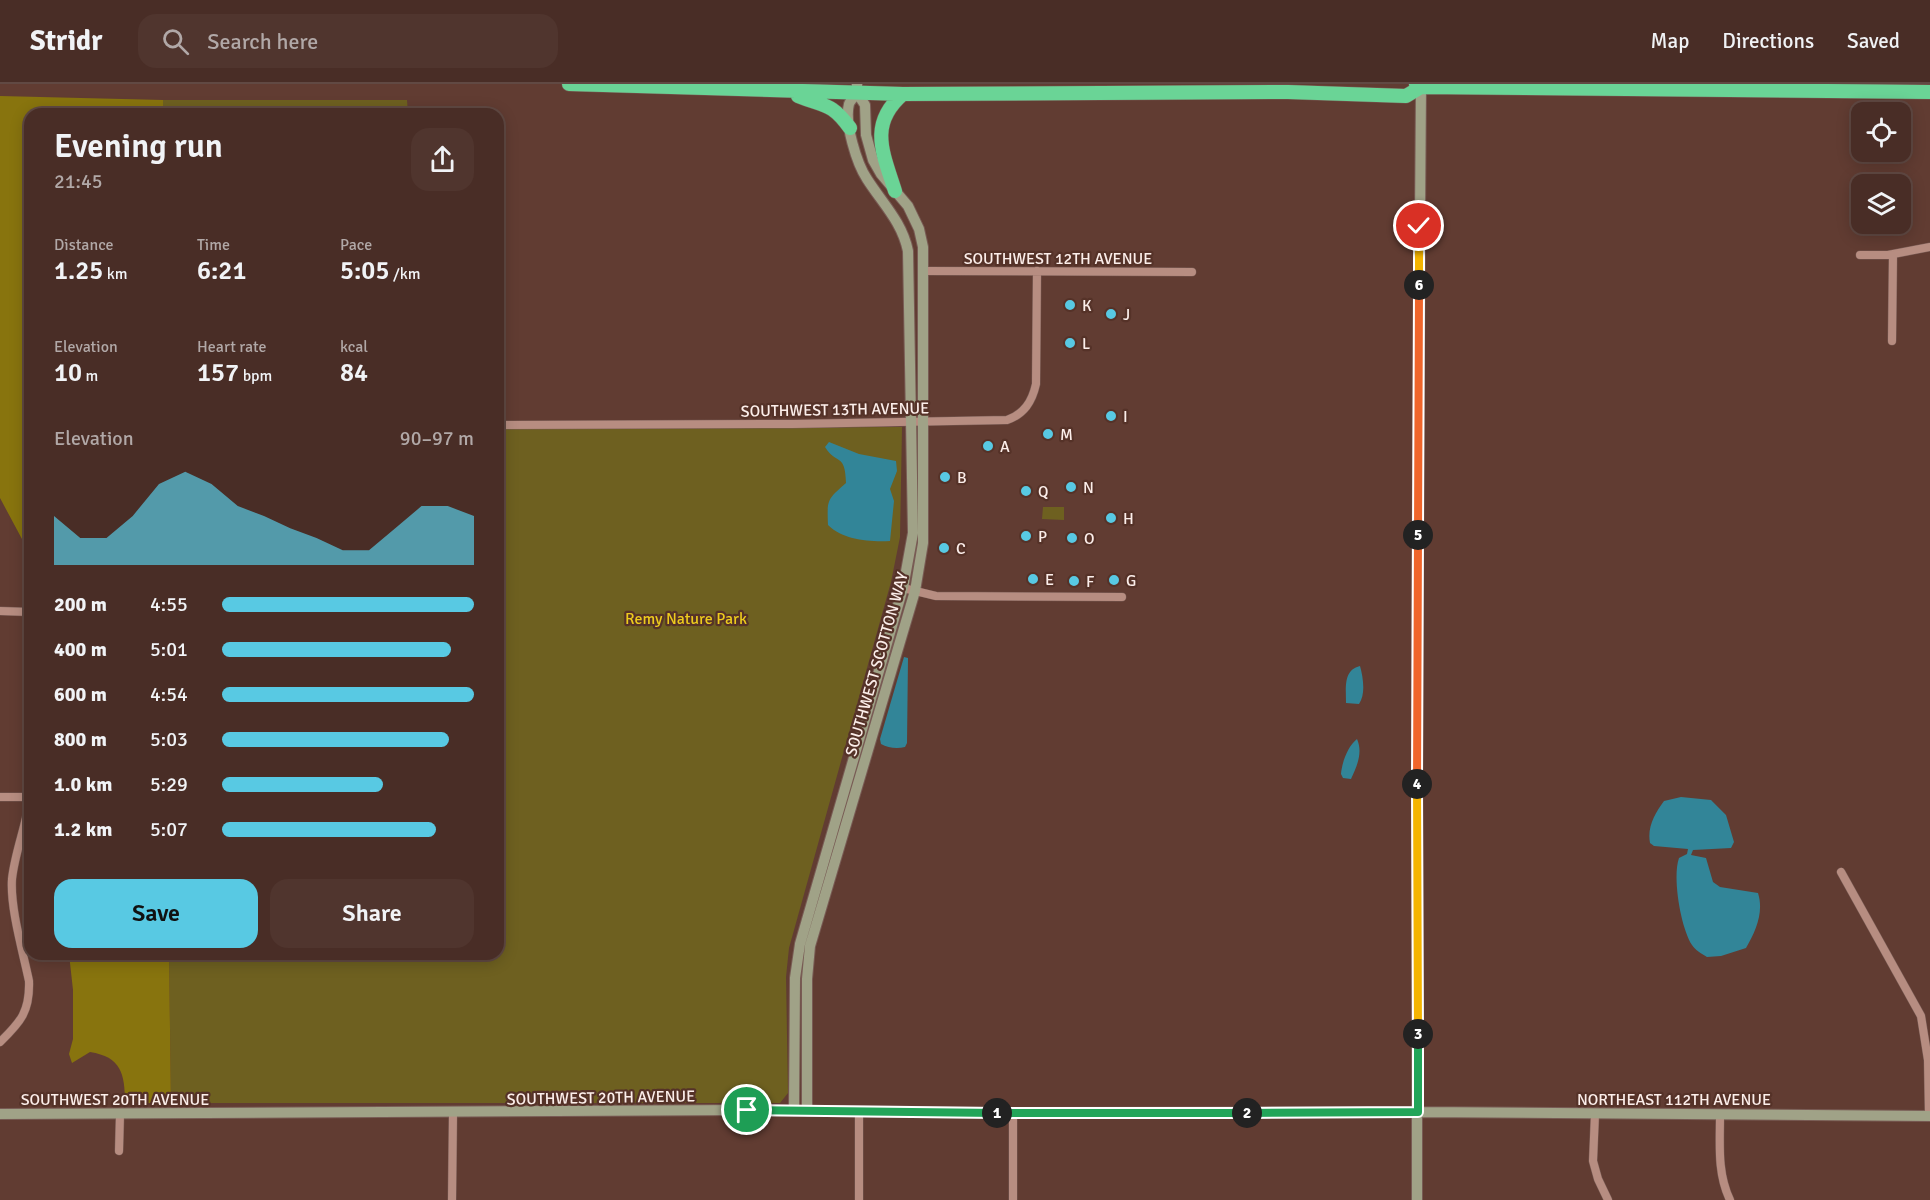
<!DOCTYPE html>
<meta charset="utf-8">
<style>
body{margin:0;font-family:Signika,sans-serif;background:#50352e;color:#f1f3f6;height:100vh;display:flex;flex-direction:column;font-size:22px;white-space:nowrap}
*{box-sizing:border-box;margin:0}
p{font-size:20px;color:#b1a8a7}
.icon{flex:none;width:33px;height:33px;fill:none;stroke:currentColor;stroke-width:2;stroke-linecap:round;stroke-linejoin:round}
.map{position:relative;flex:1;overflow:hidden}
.drawer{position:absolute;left:24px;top:24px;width:480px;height:852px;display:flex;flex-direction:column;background:#492d26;border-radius:18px;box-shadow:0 3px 15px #0003,0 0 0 2px #614943}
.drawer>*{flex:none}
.tools{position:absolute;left:1851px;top:18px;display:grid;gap:12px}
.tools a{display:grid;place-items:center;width:60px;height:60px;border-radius:12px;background:#492d26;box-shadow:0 3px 15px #0003,0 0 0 2px #614943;font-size:30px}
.pin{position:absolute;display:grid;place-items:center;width:51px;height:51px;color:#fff;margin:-26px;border:3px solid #fff;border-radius:50%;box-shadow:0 2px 6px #0007}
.km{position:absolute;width:30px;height:30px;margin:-15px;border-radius:50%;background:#222;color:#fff;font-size:16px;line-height:30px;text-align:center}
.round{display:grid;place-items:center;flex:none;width:63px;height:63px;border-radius:18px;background:#50352e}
.overview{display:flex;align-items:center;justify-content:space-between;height:102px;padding:0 30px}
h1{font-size:33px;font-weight:600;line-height:45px}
.metrics{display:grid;grid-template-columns:repeat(3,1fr);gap:9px;height:102px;padding:6px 30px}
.metrics div{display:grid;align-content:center}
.metrics b{font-size:26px;font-weight:600}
.metrics small{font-size:16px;font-weight:400}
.metrics p{font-size:16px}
.chart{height:168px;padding:12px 30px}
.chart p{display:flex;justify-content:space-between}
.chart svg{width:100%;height:108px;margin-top:6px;fill:#58c9e3;opacity:.7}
.cta{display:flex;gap:12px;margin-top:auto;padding:12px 30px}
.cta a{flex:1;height:69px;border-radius:18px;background:#58c9e3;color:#111;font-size:24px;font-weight:600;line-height:69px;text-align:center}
.cta a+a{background:#50352e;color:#f1f3f6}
ul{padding:0 30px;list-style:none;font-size:20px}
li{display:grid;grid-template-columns:96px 72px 1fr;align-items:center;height:45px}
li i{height:15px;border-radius:8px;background:#58c9e3}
header{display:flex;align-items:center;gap:36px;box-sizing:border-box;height:84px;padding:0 30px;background:#492d26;border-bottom:2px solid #614943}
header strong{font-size:28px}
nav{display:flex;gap:33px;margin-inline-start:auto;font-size:21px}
.search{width:420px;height:54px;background:#50352e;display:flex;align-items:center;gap:15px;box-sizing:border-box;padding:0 21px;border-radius:18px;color:#b1a8a7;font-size:22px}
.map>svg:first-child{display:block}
.green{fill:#6e6020}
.forest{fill:#88740e}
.water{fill:#328598}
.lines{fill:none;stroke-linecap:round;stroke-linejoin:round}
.street-casing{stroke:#785b54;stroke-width:9}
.secondary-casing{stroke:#785b54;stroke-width:12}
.highway-casing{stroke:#785b54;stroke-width:15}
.street{stroke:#b78d81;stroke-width:8}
.secondary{stroke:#a0a287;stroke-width:10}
.highway{stroke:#6ad496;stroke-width:14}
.split-1-casing{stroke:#fff;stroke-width:12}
.split-2-casing{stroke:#fff;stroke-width:12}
.split-3-casing{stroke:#fff;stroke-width:12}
.split-4-casing{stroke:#fff;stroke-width:12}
.split-5-casing{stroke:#fff;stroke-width:12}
.split-6-casing{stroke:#fff;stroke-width:12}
.split-7-casing{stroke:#fff;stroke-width:12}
.split-1{stroke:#22a559;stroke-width:8}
.split-2{stroke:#22a559;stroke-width:8}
.split-3{stroke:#22a559;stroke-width:8}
.split-4{stroke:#f5b400;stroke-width:8}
.split-5{stroke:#f0652b;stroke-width:8}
.split-6{stroke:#f0652b;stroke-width:8}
.split-7{stroke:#f5b400;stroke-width:8}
.poi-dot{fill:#58c9e3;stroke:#553228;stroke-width:2}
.labels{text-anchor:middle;stroke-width:4.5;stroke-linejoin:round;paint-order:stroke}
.street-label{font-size:16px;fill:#fceeea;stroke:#553228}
.poi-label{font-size:16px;fill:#fceeea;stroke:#553228;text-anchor:start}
.park-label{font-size:16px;fill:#edcb1d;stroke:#553228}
</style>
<header>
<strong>Stridr</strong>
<div class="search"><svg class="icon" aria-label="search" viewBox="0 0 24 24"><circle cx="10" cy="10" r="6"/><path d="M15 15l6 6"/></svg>Search here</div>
<nav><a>Map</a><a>Directions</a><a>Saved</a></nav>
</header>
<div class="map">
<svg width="1930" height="1116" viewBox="0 0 1930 1116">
<rect width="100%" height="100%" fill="#613c32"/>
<!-- green -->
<path class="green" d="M 163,16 L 407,16 L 408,30 L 163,30 Z
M 902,343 L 900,453 L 891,498 L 789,864 L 786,893 L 788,1009 L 780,1019 L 171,1019 L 169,870 L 498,870 L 498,345 Z
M 1043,423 L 1064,423 L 1064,436 L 1042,435 Z"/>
<!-- forest -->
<path class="forest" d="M 0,12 L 163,16 L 163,30 L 30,30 L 30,470 L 0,414 Z
M 69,870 L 169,870 L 171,1019 L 125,1019 C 125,989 121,973 90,968 L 72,979 L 69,970 L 73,955 L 73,906 Z"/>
<!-- water -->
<path class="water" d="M 829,358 L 859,370 L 896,377 L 897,387 L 890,405 L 894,417 L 890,457 C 869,458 843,456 828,441 C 827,415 827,416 846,399 C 845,368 837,382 825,363 Z
M 904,573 L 908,574 L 907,659 L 905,663 C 897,665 888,664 881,660 L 880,655 Z
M 1360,582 C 1363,593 1366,610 1359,620 L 1346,619 C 1346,604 1343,586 1360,582 Z
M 1357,655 C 1363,669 1357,682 1351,695 L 1343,694 L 1341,690 C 1342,678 1348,662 1357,655 Z
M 1681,713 L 1711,716 L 1726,731 L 1734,758 L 1731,764 L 1693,766 L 1691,771 L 1706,774 L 1713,798 L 1720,803 L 1758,809 C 1764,828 1756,847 1746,864 L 1721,872 L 1707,873 C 1702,870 1695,866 1692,861 C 1681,844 1672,794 1679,774 L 1687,770 L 1688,765 L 1654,762 L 1650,759 C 1647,743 1655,729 1664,717 Z"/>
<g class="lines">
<defs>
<path id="street" d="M 1860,171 L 1888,171 L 1930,163
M 924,187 L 1192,188
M 1892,257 L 1893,170
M 501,341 L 793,340 L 1007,336 C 1024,330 1032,318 1036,300 L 1037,187
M 903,504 L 936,512 L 1122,513
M 0,527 L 30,528
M 0,713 L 30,713
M 1841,788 L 1921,932 L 1928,976 L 1929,1032
M 0,958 C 21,938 30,927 29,897 C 23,868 10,824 12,795 C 15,767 27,740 30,712
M 1595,1030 L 1593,1077 L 1598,1095 L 1608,1116
M 1720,1031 C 1720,1060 1717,1089 1730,1116
M 119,1067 L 120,1030
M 452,1116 L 453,1029
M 859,1116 L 859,1028
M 1013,1116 L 1013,1029"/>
<path id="secondary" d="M 794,1027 L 795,894 L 800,860 L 903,504 L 913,449 L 908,167 C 902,138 883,120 867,95 C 857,80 844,39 849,20 C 850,17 855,12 857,9
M 807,1027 L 807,895 L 810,862 L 915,507 L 923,459 L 923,163 L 919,145 L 908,122 L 881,90 L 873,76 L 866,51 L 865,21 L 857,9 L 857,0
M 0,1030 L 746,1026 L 1007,1029 L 1418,1028 L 1930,1032
M 1417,1116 L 1417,528 L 1421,3"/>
<path id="highway" d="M 569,0 L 903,10 L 1288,8 L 1406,12 L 1421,3
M 1416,0 L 1421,3 L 1930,8
M 798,12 C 825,23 831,18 850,44
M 895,107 C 883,69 868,40 903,10"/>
</defs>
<!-- street casing -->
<use href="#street" class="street-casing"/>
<!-- secondary casing -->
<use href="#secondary" class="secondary-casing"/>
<!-- highway casing -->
<use href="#highway" class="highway-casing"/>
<!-- street -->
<use href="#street" class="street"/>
<!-- secondary -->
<use href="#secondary" class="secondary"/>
<!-- highway -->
<use href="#highway" class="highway"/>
</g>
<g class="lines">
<defs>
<path id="split-1" d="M 747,1026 L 997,1029"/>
<path id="split-2" d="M 997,1029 L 1247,1029"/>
<path id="split-3" d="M 1247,1029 L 1418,1028 L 1418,950"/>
<path id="split-4" d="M 1417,700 L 1418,950"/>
<path id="split-5" d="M 1417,700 L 1418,451"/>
<path id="split-6" d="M 1418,451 L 1419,201"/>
<path id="split-7" d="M 1419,201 L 1419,142"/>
</defs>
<!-- split-1 casing -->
<use href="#split-1" class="split-1-casing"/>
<!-- split-2 casing -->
<use href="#split-2" class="split-2-casing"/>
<!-- split-3 casing -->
<use href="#split-3" class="split-3-casing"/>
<!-- split-4 casing -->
<use href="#split-4" class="split-4-casing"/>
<!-- split-5 casing -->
<use href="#split-5" class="split-5-casing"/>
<!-- split-6 casing -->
<use href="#split-6" class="split-6-casing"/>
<!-- split-7 casing -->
<use href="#split-7" class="split-7-casing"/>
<!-- split-1 -->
<use href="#split-1" class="split-1"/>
<!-- split-2 -->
<use href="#split-2" class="split-2"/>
<!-- split-3 -->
<use href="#split-3" class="split-3"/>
<!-- split-4 -->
<use href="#split-4" class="split-4"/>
<!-- split-5 -->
<use href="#split-5" class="split-5"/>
<!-- split-6 -->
<use href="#split-6" class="split-6"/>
<!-- split-7 -->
<use href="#split-7" class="split-7"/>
</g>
<!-- markers -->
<g class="poi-dot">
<circle cx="1070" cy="221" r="6"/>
<circle cx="1111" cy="230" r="6"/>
<circle cx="1070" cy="259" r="6"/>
<circle cx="1111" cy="332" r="6"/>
<circle cx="1048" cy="350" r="6"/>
<circle cx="988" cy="362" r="6"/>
<circle cx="945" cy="393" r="6"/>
<circle cx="1071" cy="403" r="6"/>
<circle cx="1026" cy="407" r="6"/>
<circle cx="1111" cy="434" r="6"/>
<circle cx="1026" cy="452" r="6"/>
<circle cx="1072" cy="454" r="6"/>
<circle cx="944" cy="464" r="6"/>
<circle cx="1033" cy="495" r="6"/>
<circle cx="1114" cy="496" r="6"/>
<circle cx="1074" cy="497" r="6"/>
</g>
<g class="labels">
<!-- street labels -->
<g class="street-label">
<text x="1058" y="180">SOUTHWEST 12TH AVENUE</text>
<text transform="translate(835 325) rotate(-1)" y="6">SOUTHWEST 13TH AVENUE</text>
<text transform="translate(876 580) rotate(-74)" y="6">SOUTHWEST SCOTTON WAY</text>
<text transform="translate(601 1013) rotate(-1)" y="6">SOUTHWEST 20TH AVENUE</text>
<text x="115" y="1021">SOUTHWEST 20TH AVENUE</text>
<text x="1674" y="1021">NORTHEAST 112TH AVENUE</text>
</g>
<!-- poi labels -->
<g class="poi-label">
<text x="1082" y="227">K</text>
<text x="1123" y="236">J</text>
<text x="1082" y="265">L</text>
<text x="1123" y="338">I</text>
<text x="1060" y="356">M</text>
<text x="1000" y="368">A</text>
<text x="957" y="399">B</text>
<text x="1083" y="409">N</text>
<text x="1038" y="413">Q</text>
<text x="1123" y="440">H</text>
<text x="1038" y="458">P</text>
<text x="1084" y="460">O</text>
<text x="956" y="470">C</text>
<text x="1045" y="501">E</text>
<text x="1126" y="502">G</text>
<text x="1086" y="503">F</text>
</g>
<!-- park labels -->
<g class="park-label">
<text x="686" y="540">Remy Nature Park</text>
</g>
</g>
</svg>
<div class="tools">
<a><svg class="icon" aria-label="locate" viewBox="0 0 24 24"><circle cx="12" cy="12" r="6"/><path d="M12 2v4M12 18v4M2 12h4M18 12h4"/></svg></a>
<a><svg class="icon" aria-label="layers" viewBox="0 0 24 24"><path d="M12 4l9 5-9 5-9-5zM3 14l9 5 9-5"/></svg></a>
</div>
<div class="pin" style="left:747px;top:1026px;background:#1e9e55"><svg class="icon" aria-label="arrive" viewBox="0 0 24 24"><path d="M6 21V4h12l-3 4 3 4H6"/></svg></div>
<div class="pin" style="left:1419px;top:142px;background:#d93025"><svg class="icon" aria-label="check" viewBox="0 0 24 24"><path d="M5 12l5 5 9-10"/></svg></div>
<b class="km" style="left:997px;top:1029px">1</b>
<b class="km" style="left:1247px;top:1029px">2</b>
<b class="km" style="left:1418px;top:950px">3</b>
<b class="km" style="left:1417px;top:700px">4</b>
<b class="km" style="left:1418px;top:451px">5</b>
<b class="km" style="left:1419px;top:201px">6</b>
<section class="drawer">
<div class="overview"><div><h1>Evening run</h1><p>21:45</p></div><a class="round"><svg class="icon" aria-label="share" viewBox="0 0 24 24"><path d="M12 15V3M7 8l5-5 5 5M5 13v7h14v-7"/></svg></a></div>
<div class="metrics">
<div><p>Distance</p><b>1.25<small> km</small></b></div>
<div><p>Time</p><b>6:21</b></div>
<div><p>Pace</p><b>5:05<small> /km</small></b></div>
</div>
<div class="metrics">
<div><p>Elevation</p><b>10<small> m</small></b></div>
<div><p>Heart rate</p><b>157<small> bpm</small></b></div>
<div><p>kcal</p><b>84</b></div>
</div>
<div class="chart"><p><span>Elevation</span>90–97 m</p>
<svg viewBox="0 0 160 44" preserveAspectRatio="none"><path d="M0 44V24L10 33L20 33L30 24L40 11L50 6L60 11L70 20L80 24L90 29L100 33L110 38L120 38L130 29L140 20L150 20L160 24V44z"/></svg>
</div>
<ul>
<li><b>200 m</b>4:55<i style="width:100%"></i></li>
<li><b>400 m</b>5:01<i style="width:91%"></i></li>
<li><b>600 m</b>4:54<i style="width:100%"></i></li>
<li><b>800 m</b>5:03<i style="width:90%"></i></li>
<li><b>1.0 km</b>5:29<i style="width:64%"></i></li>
<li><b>1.2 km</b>5:07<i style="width:85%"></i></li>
</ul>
<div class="cta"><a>Save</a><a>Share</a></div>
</section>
</div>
